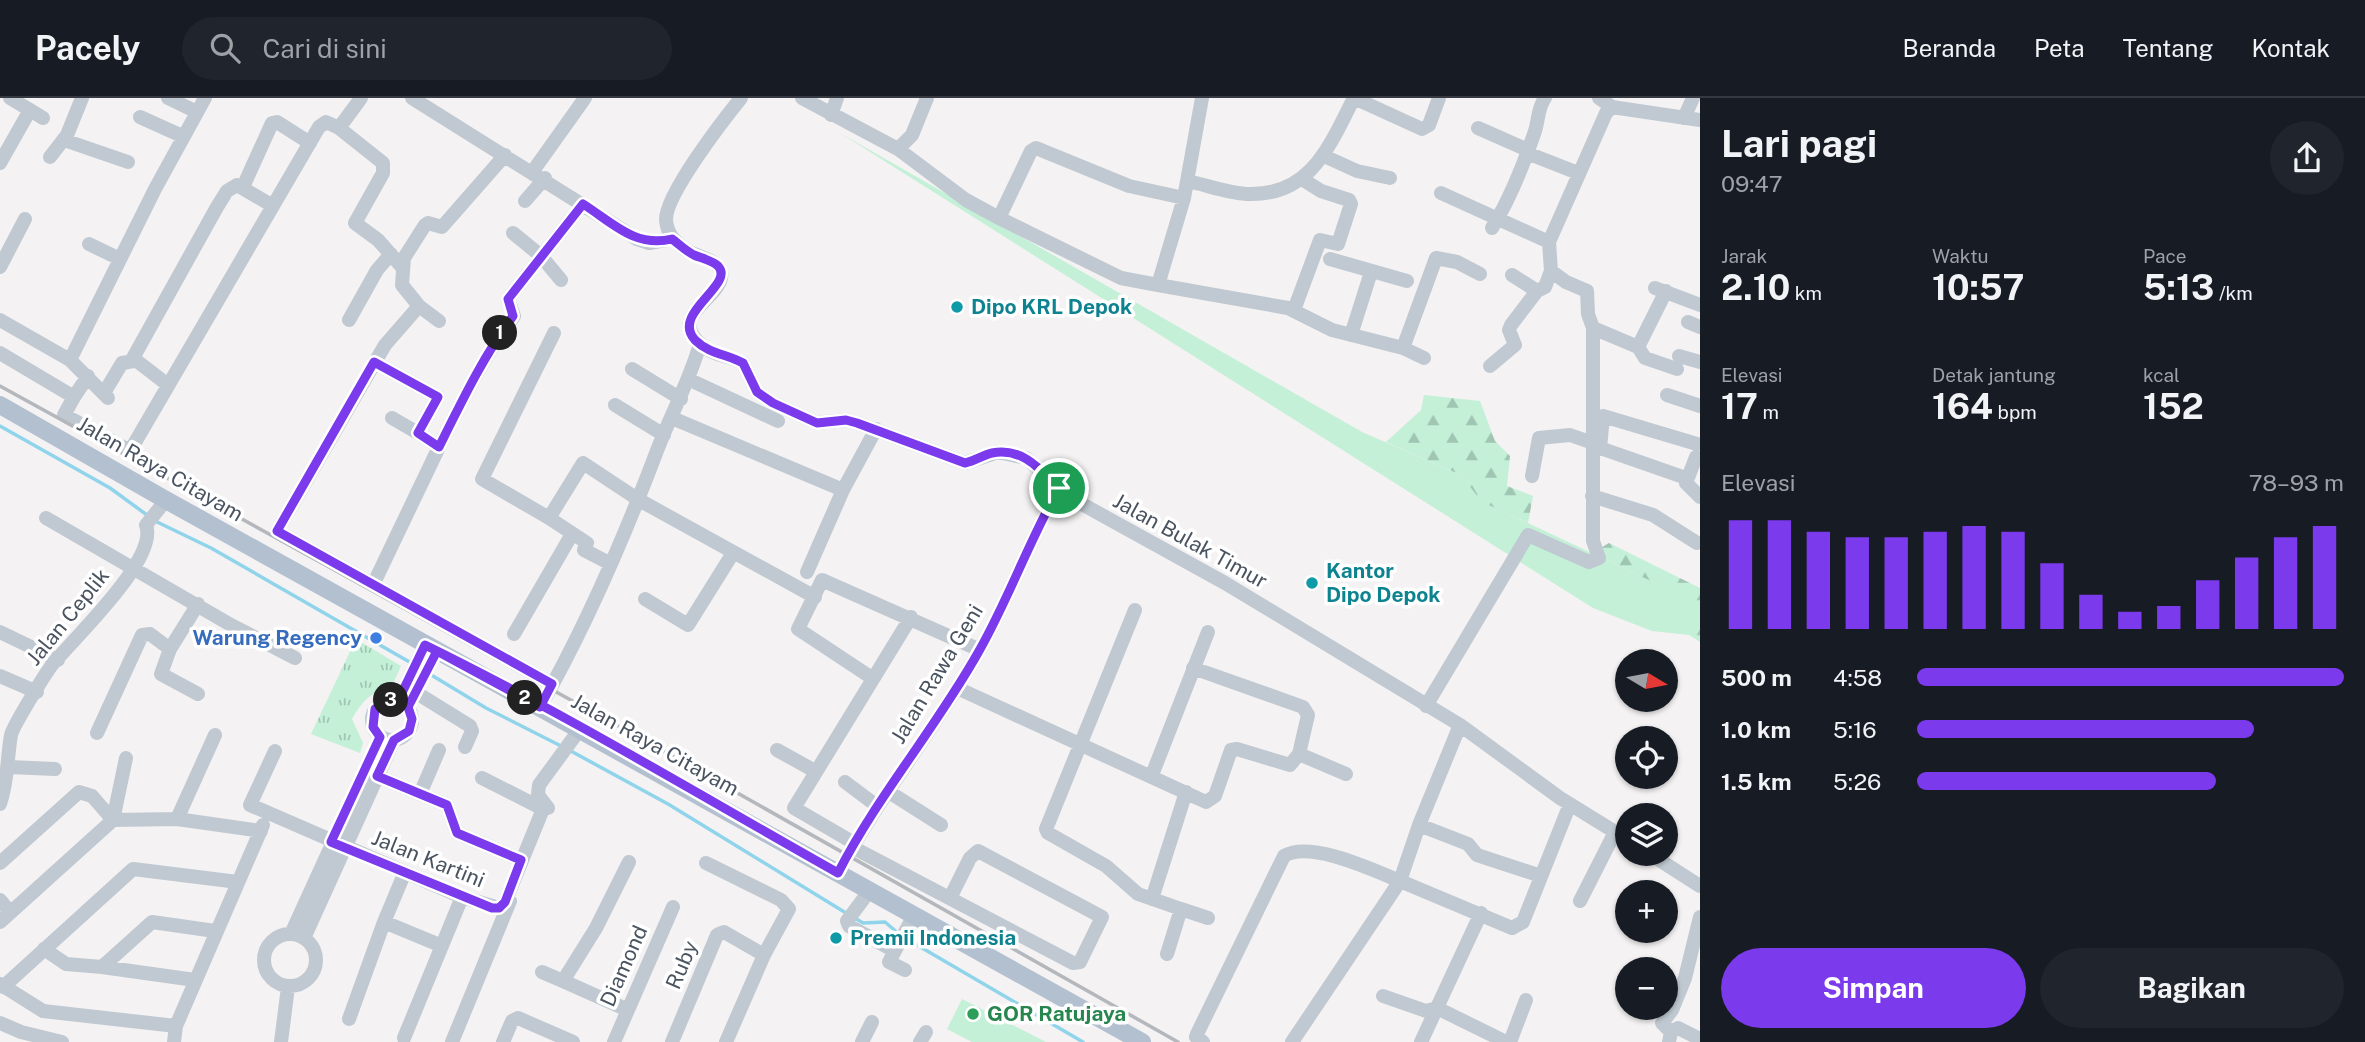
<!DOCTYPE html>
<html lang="id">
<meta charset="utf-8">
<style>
body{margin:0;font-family:"Public Sans",sans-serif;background:#20242c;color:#f1f3f6;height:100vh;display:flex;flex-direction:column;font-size:26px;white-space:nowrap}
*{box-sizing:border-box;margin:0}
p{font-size:23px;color:#9ea1a6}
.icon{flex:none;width:38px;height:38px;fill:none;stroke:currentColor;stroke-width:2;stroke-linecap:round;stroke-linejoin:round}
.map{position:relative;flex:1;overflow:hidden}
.details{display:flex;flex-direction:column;background:#171b24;width:665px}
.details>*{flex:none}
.needle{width:46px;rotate:100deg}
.buttons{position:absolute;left:1615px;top:551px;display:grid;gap:14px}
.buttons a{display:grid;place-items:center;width:63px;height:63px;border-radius:50%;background:#171b24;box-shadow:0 2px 5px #0004;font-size:35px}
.pin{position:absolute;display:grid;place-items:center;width:60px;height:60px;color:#fff;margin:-30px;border:4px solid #fff;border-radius:50%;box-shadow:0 2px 7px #0007}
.km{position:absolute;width:35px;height:35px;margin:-18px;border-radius:50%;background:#222;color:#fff;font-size:19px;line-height:35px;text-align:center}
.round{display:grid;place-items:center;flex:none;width:74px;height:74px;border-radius:37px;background:#20242c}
.headline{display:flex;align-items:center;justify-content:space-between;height:119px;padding:0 21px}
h1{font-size:38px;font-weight:700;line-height:52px}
.metrics{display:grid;grid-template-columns:repeat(3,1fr);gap:10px;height:119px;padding:7px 21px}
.metrics div{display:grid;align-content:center}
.metrics b{font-size:35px;font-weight:700}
.metrics small{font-size:19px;font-weight:400}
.metrics p{font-size:19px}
.chart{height:196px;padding:14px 21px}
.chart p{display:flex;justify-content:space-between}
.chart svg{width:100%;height:126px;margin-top:7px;stroke:#7c3aed;stroke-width:6}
.primary-button{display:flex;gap:14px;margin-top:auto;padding:14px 21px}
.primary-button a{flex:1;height:80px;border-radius:42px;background:#7c3aed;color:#fff;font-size:28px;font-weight:700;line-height:80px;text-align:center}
.primary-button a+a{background:#20242c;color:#f1f3f6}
ul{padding:0 21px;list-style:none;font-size:23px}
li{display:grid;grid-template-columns:112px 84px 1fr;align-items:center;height:52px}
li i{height:18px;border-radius:9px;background:#7c3aed}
header{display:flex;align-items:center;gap:42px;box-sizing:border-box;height:98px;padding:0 35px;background:#171b24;border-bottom:2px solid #363941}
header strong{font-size:33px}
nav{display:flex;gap:38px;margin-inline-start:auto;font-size:24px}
.search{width:490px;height:63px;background:#20242c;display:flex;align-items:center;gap:18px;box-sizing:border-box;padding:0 24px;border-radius:38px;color:#9ea1a6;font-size:26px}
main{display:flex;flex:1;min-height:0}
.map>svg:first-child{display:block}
.grass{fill:#c3f0d7}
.forest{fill:url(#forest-firs)}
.park{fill:url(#park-tufts)}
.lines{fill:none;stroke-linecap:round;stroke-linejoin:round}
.stream{stroke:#90d4ec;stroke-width:3.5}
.minor{stroke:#c0c9d1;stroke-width:14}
.major{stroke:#b3c0d0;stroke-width:18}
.rail{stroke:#b4b7bc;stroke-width:3.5}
.route-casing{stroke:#fff;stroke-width:14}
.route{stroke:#7c3aed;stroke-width:9}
.culture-dot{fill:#0f9aa8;stroke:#fff;stroke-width:2.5}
.shop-dot{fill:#3f7fe0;stroke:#fff;stroke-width:2.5}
.leisure-dot{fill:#2e9e5b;stroke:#fff;stroke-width:2.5}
.labels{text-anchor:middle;stroke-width:7;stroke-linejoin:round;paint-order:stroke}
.culture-label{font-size:21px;font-weight:bold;fill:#0d838f;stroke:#fff;text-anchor:start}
.street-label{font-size:21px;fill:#4a5460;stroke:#fff}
.shop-label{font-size:21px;font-weight:bold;fill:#366cbe;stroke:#fff;text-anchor:end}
.leisure-label{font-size:21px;font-weight:bold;fill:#27864d;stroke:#fff;text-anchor:start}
</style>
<header>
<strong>Pacely</strong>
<div class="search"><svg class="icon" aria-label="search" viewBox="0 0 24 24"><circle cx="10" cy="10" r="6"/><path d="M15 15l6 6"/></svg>Cari di sini</div>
<nav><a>Beranda</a><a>Peta</a><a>Tentang</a><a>Kontak</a></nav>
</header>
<main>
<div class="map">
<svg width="1700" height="944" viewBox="0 0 1700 944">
<defs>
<pattern id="forest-firs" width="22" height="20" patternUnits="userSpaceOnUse" patternTransform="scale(1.75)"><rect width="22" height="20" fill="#c3f0d7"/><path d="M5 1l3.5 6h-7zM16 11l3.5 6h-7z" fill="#a0c5b2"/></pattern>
<pattern id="park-tufts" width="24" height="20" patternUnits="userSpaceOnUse" patternTransform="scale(1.75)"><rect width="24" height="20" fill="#c3f0d7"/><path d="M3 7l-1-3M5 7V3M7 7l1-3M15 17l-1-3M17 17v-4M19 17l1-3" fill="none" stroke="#a0c5b2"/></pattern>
</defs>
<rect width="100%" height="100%" fill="#f4f2f2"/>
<!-- grass -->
<path class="grass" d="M 840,35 L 1362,334 L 1461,377 L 1483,404 L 1696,504 L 1689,537 L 1652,533 L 1593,510 Z
M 962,901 L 1046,944 L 972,944 L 947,931 Z"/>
<!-- forest -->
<path class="forest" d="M 1424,297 L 1480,303 L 1495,343 L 1510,358 L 1507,388 L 1533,398 L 1528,425 L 1482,404 L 1461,377 L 1386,344 L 1421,312 Z
M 1609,445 L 1700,490 L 1700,544 L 1689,537 L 1695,504 L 1592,455 Z"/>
<!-- park -->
<path class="park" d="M 356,541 L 401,568 L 392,588 C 372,593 362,603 352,621 L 363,645 L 360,655 L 311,636 Z"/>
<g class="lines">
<!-- stream -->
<path class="stream" d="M 0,328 L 110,390 L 147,417
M 153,422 L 211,450 L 413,566
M 428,575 L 486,610 L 563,649
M 569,652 L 668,706 L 846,815
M 853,819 L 863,825 L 885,824 L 899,836
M 905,840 L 1083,944"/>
<!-- minor -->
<path class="minor" d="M 168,0 L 197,14
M 412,0 L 637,141 L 649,145 L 672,141
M 741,0 C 724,21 665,97 666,122 C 667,137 676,144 686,152 C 695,158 719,162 721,174 C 726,200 662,217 704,249 C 715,258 730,258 743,265 L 757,294 L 773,305 L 817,325 L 846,322 L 857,325 L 965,365 L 998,354 L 1026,360 L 1071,400 L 1225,485 L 1460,627 L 1560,700 L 1628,742
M 802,0 L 898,51 L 912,37 L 927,0
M 1354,0 L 1422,31 L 1429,27 L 1439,0
M 1599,0 L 1612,9 L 1700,22
M 30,12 L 43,20
M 831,17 L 837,0
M 140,19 L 182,38
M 1684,20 L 1693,0
M 339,30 L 383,65 L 383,75 L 355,125 L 378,142 L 402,169
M 1478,30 L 1528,52
M 64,42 L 128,64
M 898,51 L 966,102 L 999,120 L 1121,180 L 1158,187 L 1184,100 L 1202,0
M 1527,55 L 1578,75
M 1324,58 L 1357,73 L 1390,80
M 50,59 L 67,37 L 82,0
M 0,65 L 30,12 L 10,0
M 533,73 L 585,0
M 1187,83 C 1207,87 1230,96 1250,96 C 1312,97 1330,46 1354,0
M 243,89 L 272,25 L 277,24 L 310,45
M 1441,95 L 1549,144
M 525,103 L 545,80
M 999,120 L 1031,53 L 1036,50 L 1129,88 L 1184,100
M 1492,130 C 1510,101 1523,68 1534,36 C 1539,23 1537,11 1545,0
M 513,135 L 541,158 L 561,182
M 89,146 L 120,161
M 1330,161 L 1407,183
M 0,169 L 25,121
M 1512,177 L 1537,193
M 1158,187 L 1288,210 L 1332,232 L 1403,250 L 1424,260
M 1655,190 L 1700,207
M 419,208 L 385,247 L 277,433 L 552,586
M 1294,212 L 1320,142 L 1338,146 L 1351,106 L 1349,102 L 1321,93 L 1302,81
M 0,222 L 70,262
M 349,222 L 377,172 L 391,156
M 439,223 L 419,208 L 402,187 L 404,160 L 425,127 L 428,125 L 442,129 L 505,57
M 1688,224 L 1700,229
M 1593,230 L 1638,249 L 1645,260 L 1677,271
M 1351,237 L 1371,174
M 1638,249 L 1666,193
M 1403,250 L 1436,160 L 1457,164 L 1480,176
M 0,255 L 74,299 L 88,278
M 1679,258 L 1700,264
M 374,264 L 438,299 L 418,335 L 392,320
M 1490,268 L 1515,247 L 1509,232 L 1511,227 L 1537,193 L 1545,189 L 1551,173
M 632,271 L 681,301
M 690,282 L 778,323
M 168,287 L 133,260 L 217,109 L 227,93 L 237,87 L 273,108
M 104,295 L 122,265 L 134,263
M 1667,297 L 1700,308
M 74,299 L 64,317 L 130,353 L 319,29 L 326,24 L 339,30 L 361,0
M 108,300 L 70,262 L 155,91 L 205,0
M 615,307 L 664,337
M 672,320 L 843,392
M 439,349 C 462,303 483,259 514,218 L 508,201 L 583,106
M 1696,359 L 1686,385 L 1700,399
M 1532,378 L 1539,340 L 1570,337 L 1593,345
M 1686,380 L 1600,350 L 1603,318 L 1697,346
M 1592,398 L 1653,417 L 1697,445
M 46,420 L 231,527 L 295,560
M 549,420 L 482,381 L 554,235
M 609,465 L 584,452 L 587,445 L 549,420 L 583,365 L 639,402 L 815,499
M 807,474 L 843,392 L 876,331
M 373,487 L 439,349 L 418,335
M 645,501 L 688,527 L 733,455
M 1135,512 L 1046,731 L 1048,735 L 1106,768 L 1138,796 L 1181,811 L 1167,856
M 0,534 L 58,562
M 514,536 L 572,436
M 170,551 L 161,576 L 198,596
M 1193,570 L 1303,609 L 1308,617 L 1299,656 L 1346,676
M 0,578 L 37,594
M 872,580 L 798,531 L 822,482 L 980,552
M 957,590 L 1206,704 L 1215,698 L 1231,652 L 1237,651 L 1290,667 L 1299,656
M 415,594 L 470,628 L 472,633 L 465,649
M 411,601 L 437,553
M372 622a20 20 0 1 1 40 0a20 20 0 1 1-40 0Z
M 398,603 L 425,547
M 1426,608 L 1528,437 L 1589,464 L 1599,460 L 1593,443 L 1593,230 L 1588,216 L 1587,193 L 1566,184 L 1551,173 L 1549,144 L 1606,15 L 1612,9
M 540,609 C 585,530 626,435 658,350 C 672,314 689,284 700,246
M 1460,627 L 1419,727 L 1400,783 L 1512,830 L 1523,824 L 1570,706
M 97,635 L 142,537 L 150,536 L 170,551 L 198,506
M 777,652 L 815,673
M 275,653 L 250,707 L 462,799 L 499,810 L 505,804 L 543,711 L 482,680
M 9,669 L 55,671
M 1152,677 L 1208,534
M 377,678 L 447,707 L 457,735 L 521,762
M 845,684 L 877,708
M 889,694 L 941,727
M 420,696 L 439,652
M 0,706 C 8,683 7,660 11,637 C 13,628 45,576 52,567 C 73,541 159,461 146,427 L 166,402
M 548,710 L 538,697 L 539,687 L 580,631
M 177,721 L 215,637
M 113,722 L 126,660
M 1419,727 L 1468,746 L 1477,757 L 1541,778
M 854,745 L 794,710 L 911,519
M 852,749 L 1073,865 L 1080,864 L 1102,819 L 978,753 L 970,760 L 950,800
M 1650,756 L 1700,788
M 0,765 L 79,694 L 92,698 L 113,722
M 405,774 L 384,824 L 442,848
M 838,775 C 879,698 936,630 979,553 C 1009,500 1029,443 1059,390
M 870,792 L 847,823 L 849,828 L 893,852
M 1152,801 L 1186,694
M 0,802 L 10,814
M 1580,803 L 1615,734
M 1181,811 L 1208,820
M 0,824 L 113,722 L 177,721 L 261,733
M264 862a26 26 0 1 1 52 0a26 26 0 1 1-52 0Z
M 291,836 L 381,639
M 304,840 L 394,642
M 44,851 L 66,866 L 102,869 L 152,824 L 215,833
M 102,869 L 195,882
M 905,872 L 889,864 L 914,817
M 542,874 L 563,883
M 0,886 L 43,913 L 176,928
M 3,889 L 133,771 L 238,784
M 1383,898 L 1426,913 L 1437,910 L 1506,944
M 628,912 L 563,883 L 596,830 L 629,764
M 349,921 L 384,824
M 0,925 L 21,934 L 62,944
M 1671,934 L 1678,930 L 1700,941
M 404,940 L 462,799
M 174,944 L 176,928 L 263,727
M 281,944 L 288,889
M 452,944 L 510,803
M 503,944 L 512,923 L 518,920 L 573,944
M 614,944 L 673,809
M 672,944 L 717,837 L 724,834 L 764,857 L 789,811 L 781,802 L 706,765
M 726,944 L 764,857
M 862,944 L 872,924
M 920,944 L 926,934
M 1203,944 L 1196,939 L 1197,936 L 1284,758 C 1310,742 1373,772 1400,783 L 1292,944
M 1421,944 L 1481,815
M 1510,944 L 1526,902
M 1669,944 L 1671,934 L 1662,925 L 1672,912 L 1685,880 L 1700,819"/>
<!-- major -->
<path class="major" d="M 0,307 L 166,402 L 1142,944"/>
<!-- rail -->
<path class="rail" d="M 0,288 L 649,645 L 1178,944"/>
</g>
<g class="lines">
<defs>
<path id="route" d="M 1059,390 C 1040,371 1022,349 992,355 C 983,357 975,363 965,365 L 857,325 L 846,322 L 817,325 L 773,305 L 757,294 L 743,265 C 727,256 709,256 695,242 C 670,215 736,187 718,168 C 713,163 701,160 694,157 C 686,153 679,146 672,141 C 635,150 613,125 583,106 L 508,201 L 513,218 C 483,259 462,303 439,349 L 418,335 L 438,299 L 374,264 L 277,433 L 552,586 L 540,609 L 437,553 L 408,609 L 412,621 L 409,633 L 394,642 L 377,678 L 447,707 L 457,735 L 521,762 L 505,804 L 499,810 L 492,810 L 331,744 L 380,639 L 373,629 L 375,611 L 386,603 L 398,603 L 425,547 C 566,616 701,698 838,775 C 878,697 936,630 979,553 C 1009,500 1029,443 1059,390"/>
</defs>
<!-- route casing -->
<use href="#route" class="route-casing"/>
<!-- route -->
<use href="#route" class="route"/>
</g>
<!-- markers -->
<g class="culture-dot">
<circle cx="957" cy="209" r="7"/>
<circle cx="1312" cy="485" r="7"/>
<circle cx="836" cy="840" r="7"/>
</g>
<circle class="shop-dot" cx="376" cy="540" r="7"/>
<circle class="leisure-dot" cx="973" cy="916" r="7"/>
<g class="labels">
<!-- culture labels -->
<g class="culture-label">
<text x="971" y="216">Dipo KRL Depok</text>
<text x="1326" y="480">Kantor<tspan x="1326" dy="24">Dipo Depok</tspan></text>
<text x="850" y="847">Premii Indonesia</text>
</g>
<!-- street labels -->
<g class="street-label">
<text transform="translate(160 371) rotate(30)" y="7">Jalan Raya Citayam</text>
<text transform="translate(1190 443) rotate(29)" y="7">Jalan Bulak Timur</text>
<text transform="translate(68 519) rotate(-51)" y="7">Jalan Ceplik</text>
<text transform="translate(937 576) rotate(-59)" y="7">Jalan Rawa Geni</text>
<text transform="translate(655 647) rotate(29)" y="7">Jalan Raya Citayam</text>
<text transform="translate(428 761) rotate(22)" y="7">Jalan Kartini</text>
<text transform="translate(682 867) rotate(-67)" y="7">Ruby</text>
<text transform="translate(624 868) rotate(-66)" y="7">Diamond</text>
</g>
<!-- shop labels -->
<g class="shop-label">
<text x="362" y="547">Warung Regency</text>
</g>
<!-- leisure labels -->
<g class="leisure-label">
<text x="987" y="923">GOR Ratujaya</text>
</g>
</g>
</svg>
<div class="buttons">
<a><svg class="needle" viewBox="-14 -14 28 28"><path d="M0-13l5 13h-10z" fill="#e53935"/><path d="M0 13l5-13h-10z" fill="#9ea1a6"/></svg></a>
<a><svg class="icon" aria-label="locate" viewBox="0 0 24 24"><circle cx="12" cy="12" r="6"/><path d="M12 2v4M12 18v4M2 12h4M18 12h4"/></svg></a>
<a><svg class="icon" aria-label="layers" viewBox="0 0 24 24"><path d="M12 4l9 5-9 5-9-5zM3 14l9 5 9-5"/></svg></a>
<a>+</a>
<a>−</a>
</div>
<div class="pin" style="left:1059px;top:390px;background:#1e9e55"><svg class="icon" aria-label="arrive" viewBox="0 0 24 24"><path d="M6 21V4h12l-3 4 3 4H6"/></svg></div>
<b class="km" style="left:500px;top:235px">1</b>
<b class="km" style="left:525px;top:600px">2</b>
<b class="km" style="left:391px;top:602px">3</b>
</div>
<section class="details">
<div class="headline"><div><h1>Lari pagi</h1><p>09:47</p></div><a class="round"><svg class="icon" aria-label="share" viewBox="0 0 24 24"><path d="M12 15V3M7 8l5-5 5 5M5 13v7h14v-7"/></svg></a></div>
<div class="metrics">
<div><p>Jarak</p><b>2.10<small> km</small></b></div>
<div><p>Waktu</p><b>10:57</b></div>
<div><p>Pace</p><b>5:13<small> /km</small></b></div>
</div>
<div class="metrics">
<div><p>Elevasi</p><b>17<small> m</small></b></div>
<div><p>Detak jantung</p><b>164<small> bpm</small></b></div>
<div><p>kcal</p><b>152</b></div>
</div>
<div class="chart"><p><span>Elevasi</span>78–93 m</p>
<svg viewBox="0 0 160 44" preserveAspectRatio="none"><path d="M5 44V6M15 44V6M25 44V10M35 44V12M45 44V12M55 44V10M65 44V8M75 44V10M85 44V21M95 44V32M105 44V38M115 44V36M125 44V27M135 44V19M145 44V12M155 44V8"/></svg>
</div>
<ul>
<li><b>500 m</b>4:58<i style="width:100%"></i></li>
<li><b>1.0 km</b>5:16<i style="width:79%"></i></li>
<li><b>1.5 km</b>5:26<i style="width:70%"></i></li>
</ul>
<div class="primary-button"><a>Simpan</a><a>Bagikan</a></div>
</section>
</main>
